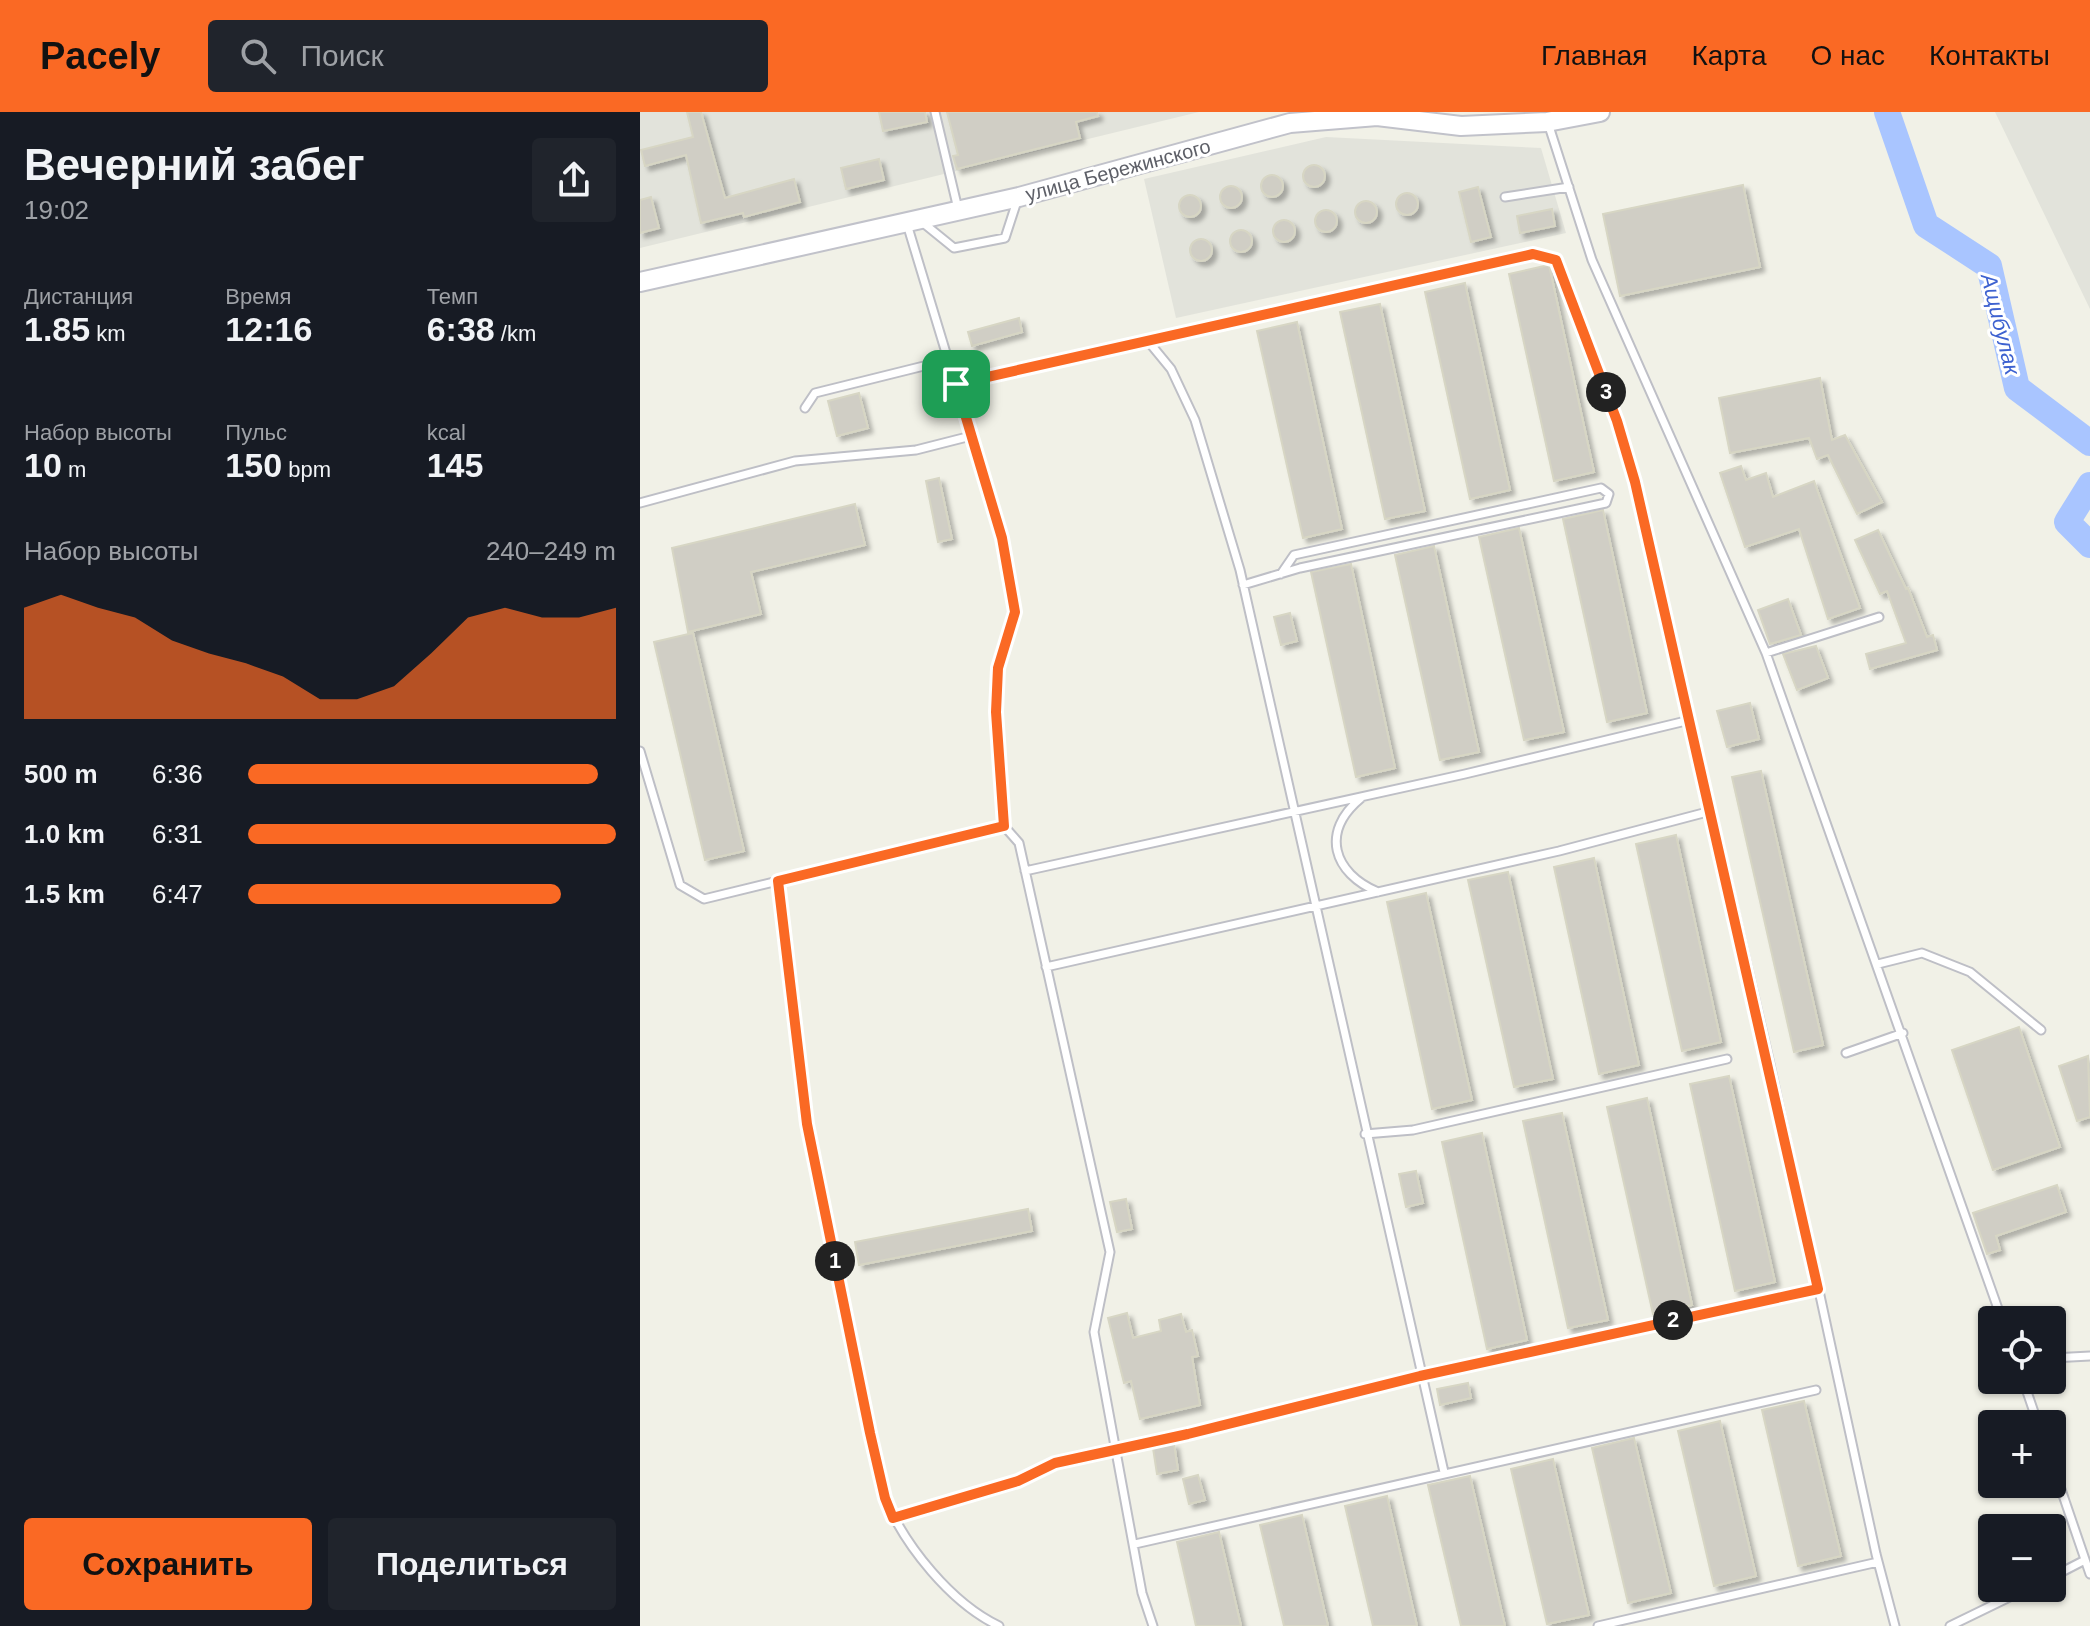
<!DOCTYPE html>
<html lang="ru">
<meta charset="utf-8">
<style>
body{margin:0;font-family:Arial,sans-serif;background:#20242c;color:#f1f3f6;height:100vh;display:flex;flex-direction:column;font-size:30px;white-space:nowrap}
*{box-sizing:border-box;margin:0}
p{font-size:26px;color:#9ea1a6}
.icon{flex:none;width:44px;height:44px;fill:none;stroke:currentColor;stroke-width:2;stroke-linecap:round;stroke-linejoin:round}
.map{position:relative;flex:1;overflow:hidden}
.panel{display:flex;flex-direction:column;background:#171b24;width:640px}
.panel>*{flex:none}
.tools{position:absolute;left:1338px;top:1194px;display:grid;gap:16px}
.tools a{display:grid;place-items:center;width:88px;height:88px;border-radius:8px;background:#171b24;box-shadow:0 2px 6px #0004;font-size:40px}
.pin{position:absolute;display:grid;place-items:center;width:68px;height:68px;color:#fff;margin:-34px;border-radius:16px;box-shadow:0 4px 12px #0006}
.km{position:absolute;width:40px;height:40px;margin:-20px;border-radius:50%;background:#222;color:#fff;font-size:22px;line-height:40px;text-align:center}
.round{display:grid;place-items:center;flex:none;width:84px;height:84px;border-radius:8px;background:#20242c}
.head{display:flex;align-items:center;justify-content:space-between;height:136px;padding:0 24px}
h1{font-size:44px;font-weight:700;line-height:60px}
.figures{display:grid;grid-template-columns:repeat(3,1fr);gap:12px;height:136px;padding:8px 24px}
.figures div{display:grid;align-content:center}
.figures b{font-size:34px;font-weight:700}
.figures small{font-size:22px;font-weight:400}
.figures p{font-size:22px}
.chart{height:224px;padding:16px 24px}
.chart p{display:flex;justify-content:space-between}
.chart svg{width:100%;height:144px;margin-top:8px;fill:#fa6924;opacity:.7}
.button{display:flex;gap:16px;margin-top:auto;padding:16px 24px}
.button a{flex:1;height:92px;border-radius:8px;background:#fa6924;color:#111;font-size:32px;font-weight:700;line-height:92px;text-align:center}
.button a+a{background:#20242c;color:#f1f3f6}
ul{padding:0 24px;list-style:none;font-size:26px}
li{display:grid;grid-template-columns:128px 96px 1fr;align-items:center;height:60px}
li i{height:20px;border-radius:10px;background:#fa6924}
header{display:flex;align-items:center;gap:48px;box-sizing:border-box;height:112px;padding:0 40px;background:#fa6924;color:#111}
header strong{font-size:38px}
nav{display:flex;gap:44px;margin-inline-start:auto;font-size:28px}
.search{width:560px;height:72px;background:#20242c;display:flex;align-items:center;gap:20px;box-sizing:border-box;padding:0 28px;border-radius:8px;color:#9ea1a6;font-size:30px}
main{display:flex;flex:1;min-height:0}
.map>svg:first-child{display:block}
.industrial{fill:#e2e3db}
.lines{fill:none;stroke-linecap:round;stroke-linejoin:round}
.river{stroke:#a9c5ff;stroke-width:26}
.building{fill:#d0cec5;stroke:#d7d6c4;stroke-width:2;filter:url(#shadow)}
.service-casing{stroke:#bebfc6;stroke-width:11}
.secondary-casing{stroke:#c1c2ca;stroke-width:22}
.service{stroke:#fff;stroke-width:7}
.secondary{stroke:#fff;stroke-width:18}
.route-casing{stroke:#fff;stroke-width:16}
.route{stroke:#fa6924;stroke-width:10}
.labels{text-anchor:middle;stroke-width:6;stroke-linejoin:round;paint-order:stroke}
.street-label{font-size:20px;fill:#5e6068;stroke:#fff}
.water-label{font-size:22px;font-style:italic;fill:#3e62d0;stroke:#fff}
</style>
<header>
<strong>Pacely</strong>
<div class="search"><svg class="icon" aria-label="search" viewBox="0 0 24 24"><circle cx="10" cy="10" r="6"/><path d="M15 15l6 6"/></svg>Поиск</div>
<nav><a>Главная</a><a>Карта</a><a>О нас</a><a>Контакты</a></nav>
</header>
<main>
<section class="panel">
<div class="head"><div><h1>Вечерний забег</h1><p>19:02</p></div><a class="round"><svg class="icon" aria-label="share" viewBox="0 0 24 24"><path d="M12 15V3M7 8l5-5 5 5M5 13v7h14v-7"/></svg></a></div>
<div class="figures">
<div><p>Дистанция</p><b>1.85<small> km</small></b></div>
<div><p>Время</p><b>12:16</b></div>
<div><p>Темп</p><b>6:38<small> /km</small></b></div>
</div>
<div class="figures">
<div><p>Набор высоты</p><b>10<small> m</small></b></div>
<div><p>Пульс</p><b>150<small> bpm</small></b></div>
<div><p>kcal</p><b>145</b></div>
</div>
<div class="chart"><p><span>Набор высоты</span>240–249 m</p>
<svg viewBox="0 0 160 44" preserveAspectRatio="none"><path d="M0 44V10L10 6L20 10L30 13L40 20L50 24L60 27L70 31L80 38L90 38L100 34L110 24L120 13L130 10L140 13L150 13L160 10V44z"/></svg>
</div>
<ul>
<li><b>500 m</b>6:36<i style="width:95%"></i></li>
<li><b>1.0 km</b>6:31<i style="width:100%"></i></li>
<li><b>1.5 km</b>6:47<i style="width:85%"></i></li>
</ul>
<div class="button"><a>Сохранить</a><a>Поделиться</a></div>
</section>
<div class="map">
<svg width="1450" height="1514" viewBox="0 0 1450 1514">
<defs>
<filter id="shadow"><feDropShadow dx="4.5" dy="4.5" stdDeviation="2" flood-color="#0004"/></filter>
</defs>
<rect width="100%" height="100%" fill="#f1f1e7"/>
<!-- industrial -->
<path class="industrial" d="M 0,0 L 559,0 L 0,136 Z
M 1355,0 L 1450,0 L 1450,197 Z
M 686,25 L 901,36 L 926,121 L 536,206 L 504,67 Z"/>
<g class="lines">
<!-- river -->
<path class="river" d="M 1247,0 L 1286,113 L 1349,154 L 1377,276 L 1450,331
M 1450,373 L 1427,410 L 1450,433"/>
</g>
<!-- building -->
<path class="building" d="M 47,0 L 61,0 L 85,86 L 154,67 L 160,90 L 104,105 L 103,101 L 61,111 L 46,43 L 5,54 L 1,38 L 53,25 Z
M 239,0 L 285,0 L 287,10 L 243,19 Z
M 307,0 L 457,0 L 458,4 L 436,10 L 440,26 L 317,57 L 313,44 L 318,43 Z
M 239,47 L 244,68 L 206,77 L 201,56 Z
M663 64a11 11 0 1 1 22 0a11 11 0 1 1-22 0Z
M621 74a11 11 0 1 1 22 0a11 11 0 1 1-22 0Z
M 1103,73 L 1120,155 L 980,184 L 963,102 Z
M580 85a11 11 0 1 1 22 0a11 11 0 1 1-22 0Z
M 838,75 L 851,125 L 831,130 L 819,80 Z
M756 92a11 11 0 1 1 22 0a11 11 0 1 1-22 0Z
M539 94a11 11 0 1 1 22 0a11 11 0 1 1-22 0Z
M 11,85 L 19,116 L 0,121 L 0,88 Z
M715 100a11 11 0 1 1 22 0a11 11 0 1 1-22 0Z
M 912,97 L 915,114 L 880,121 L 877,104 Z
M675 109a11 11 0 1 1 22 0a11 11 0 1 1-22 0Z
M633 119a11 11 0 1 1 22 0a11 11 0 1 1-22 0Z
M590 129a11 11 0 1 1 22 0a11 11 0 1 1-22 0Z
M550 138a11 11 0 1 1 22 0a11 11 0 1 1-22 0Z
M 909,153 L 954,360 L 914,369 L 869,162 Z
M 825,171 L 870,378 L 830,387 L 785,180 Z
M 740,192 L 785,399 L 745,407 L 700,200 Z
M 379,206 L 382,220 L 332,234 L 328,220 Z
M 657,210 L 702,417 L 663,426 L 617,219 Z
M 1180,266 L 1192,328 L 1205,323 L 1242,390 L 1217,402 L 1188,343 L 1177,347 L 1169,326 L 1090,341 L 1079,286 Z
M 219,281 L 228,316 L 197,324 L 188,289 Z
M 1101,354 L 1106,368 L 1126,361 L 1133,385 L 1174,369 L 1220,496 L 1188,507 L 1159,417 L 1105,435 L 1080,361 Z
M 299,366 L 312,427 L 298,430 L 286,369 Z
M 215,392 L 225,433 L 111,460 L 121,502 L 48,520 L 32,436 Z
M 963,398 L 1007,601 L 967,610 L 923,407 Z
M 879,416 L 924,620 L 884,628 L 839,425 Z
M 1238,418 L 1266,477 L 1268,476 L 1287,525 L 1293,523 L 1297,538 L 1230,557 L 1226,542 L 1266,531 L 1247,479 L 1240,482 L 1215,428 Z
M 794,434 L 839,640 L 800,648 L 755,443 Z
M 711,452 L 755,656 L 716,665 L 671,460 Z
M 1148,487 L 1161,523 L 1130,532 L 1118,498 Z
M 650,501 L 657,529 L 641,533 L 634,505 Z
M 53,521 L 104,739 L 65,748 L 14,530 Z
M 1176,534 L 1188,566 L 1157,578 L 1143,542 Z
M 1110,591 L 1119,627 L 1087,635 L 1077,599 Z
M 1121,659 L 1183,933 L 1154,940 L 1092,665 Z
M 1036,723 L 1081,930 L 1042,939 L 996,732 Z
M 954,746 L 999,953 L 959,962 L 914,755 Z
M 868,760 L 913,967 L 874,975 L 828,768 Z
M 786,781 L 832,988 L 792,997 L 747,790 Z
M 1379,915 L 1420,1035 L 1353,1058 L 1312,938 Z
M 1448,944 L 1450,1005 L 1437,1009 L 1419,954 Z
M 1089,964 L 1135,1170 L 1095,1179 L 1050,972 Z
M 1007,986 L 1052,1193 L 1013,1202 L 967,995 Z
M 922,1001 L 968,1208 L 928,1216 L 883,1009 Z
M 842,1021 L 887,1228 L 847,1237 L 802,1030 Z
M 776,1059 L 783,1091 L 766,1095 L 759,1062 Z
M 1417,1073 L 1426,1100 L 1356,1124 L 1360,1138 L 1347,1142 L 1333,1101 Z
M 486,1087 L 492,1117 L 477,1120 L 470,1090 Z
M 388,1097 L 392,1119 L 219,1153 L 215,1130 Z
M 487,1201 L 493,1226 L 521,1219 L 519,1208 L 541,1202 L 546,1220 L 552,1218 L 558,1244 L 552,1245 L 560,1293 L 500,1307 L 491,1269 L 484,1271 L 468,1206 Z
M 828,1271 L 831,1286 L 800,1293 L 797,1277 Z
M 1164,1289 L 1201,1444 L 1158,1454 L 1122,1298 Z
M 1080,1309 L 1116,1464 L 1074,1474 L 1038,1319 Z
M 994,1326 L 1031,1481 L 988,1491 L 952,1336 Z
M 534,1332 L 538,1358 L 517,1362 L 513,1336 Z
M 913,1347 L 949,1503 L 907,1512 L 871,1357 Z
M 558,1363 L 565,1388 L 549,1392 L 543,1367 Z
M 830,1364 L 865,1514 L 821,1514 L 788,1373 Z
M 747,1384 L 777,1514 L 733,1514 L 705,1394 Z
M 662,1403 L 688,1514 L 644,1514 L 620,1413 Z
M 579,1420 L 601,1514 L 556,1514 L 537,1430 Z"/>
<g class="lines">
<defs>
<path id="service" d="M 295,0 L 318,97
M 908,11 L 952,148 L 1126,541 L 1362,1208
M 865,85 L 929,75
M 282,110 L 314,136 L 365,126 L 377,89
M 508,229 L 531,257 L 555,308 L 600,458 L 804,1360
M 316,272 L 893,142 L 916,148 L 977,309 L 995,370 L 1129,948 L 1236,1442 L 1255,1514
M 165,296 L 175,281 L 308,248
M 0,391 L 155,349 L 276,338 L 331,324
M 603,473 L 660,456 L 966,391 L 969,382 L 961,376 L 654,443 L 641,462
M 1126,541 L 1239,505
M 0,639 L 40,773 L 64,787 L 364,714 L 356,600 L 358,556 L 375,500 L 362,426 L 267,112
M 721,686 C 680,720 693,761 738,780
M 364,714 L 379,731 L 470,1140 L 454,1220 L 502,1481 L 513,1514
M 385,759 L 825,662 L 1050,608
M 138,769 L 167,1012 L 245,1386 C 265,1434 311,1491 359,1514
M 1238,852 L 1282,841 L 1330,860 L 1401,918
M 406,855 L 919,739 L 1071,699
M 1206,941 L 1263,921
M 725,1022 L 773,1018 L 1087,947
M 1412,1246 L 1450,1244
M 1383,1268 L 1398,1312
M 1412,1351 L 1450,1462
M 253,1406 L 378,1369 L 415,1351 L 548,1322 L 780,1264 L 1178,1177
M 495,1432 L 1176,1278
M 1412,1465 L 1445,1448
M 958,1514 L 1238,1450
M 1310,1514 L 1388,1476"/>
<path id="secondary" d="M 0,170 L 379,85 L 650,11 L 737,4 L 821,14 L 907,10 L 960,0"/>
</defs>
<!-- service casing -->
<use href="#service" class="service-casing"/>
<!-- secondary casing -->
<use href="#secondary" class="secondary-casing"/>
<!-- service -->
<use href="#service" class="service"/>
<!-- secondary -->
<use href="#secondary" class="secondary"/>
</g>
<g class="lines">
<defs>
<path id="route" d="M 893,142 L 916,148 L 977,309 L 995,370 L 1178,1177 L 780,1264 L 548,1322 L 415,1351 L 378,1369 L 253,1406 L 245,1386 L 230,1321 L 167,1012 L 138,769 L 364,714 L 356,600 L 358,556 L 375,500 L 362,426 L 316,272 Z"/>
</defs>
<!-- route casing -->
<use href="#route" class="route-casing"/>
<!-- route -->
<use href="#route" class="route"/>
</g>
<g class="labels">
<!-- street labels -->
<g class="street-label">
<text transform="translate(478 58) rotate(-15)" y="7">улица Бережинского</text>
</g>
<!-- water labels -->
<g class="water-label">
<text transform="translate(1361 212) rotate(76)" y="8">Ащибулак</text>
</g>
</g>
</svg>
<div class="tools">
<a><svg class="icon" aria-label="locate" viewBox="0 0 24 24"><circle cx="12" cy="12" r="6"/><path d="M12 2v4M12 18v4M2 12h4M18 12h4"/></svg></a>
<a>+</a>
<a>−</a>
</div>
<div class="pin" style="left:316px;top:272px;background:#1e9e55"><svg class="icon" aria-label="arrive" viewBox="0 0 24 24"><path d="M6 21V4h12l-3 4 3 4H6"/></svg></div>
<b class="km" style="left:195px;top:1149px">1</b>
<b class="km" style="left:1033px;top:1208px">2</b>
<b class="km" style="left:966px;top:280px">3</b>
</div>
</main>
